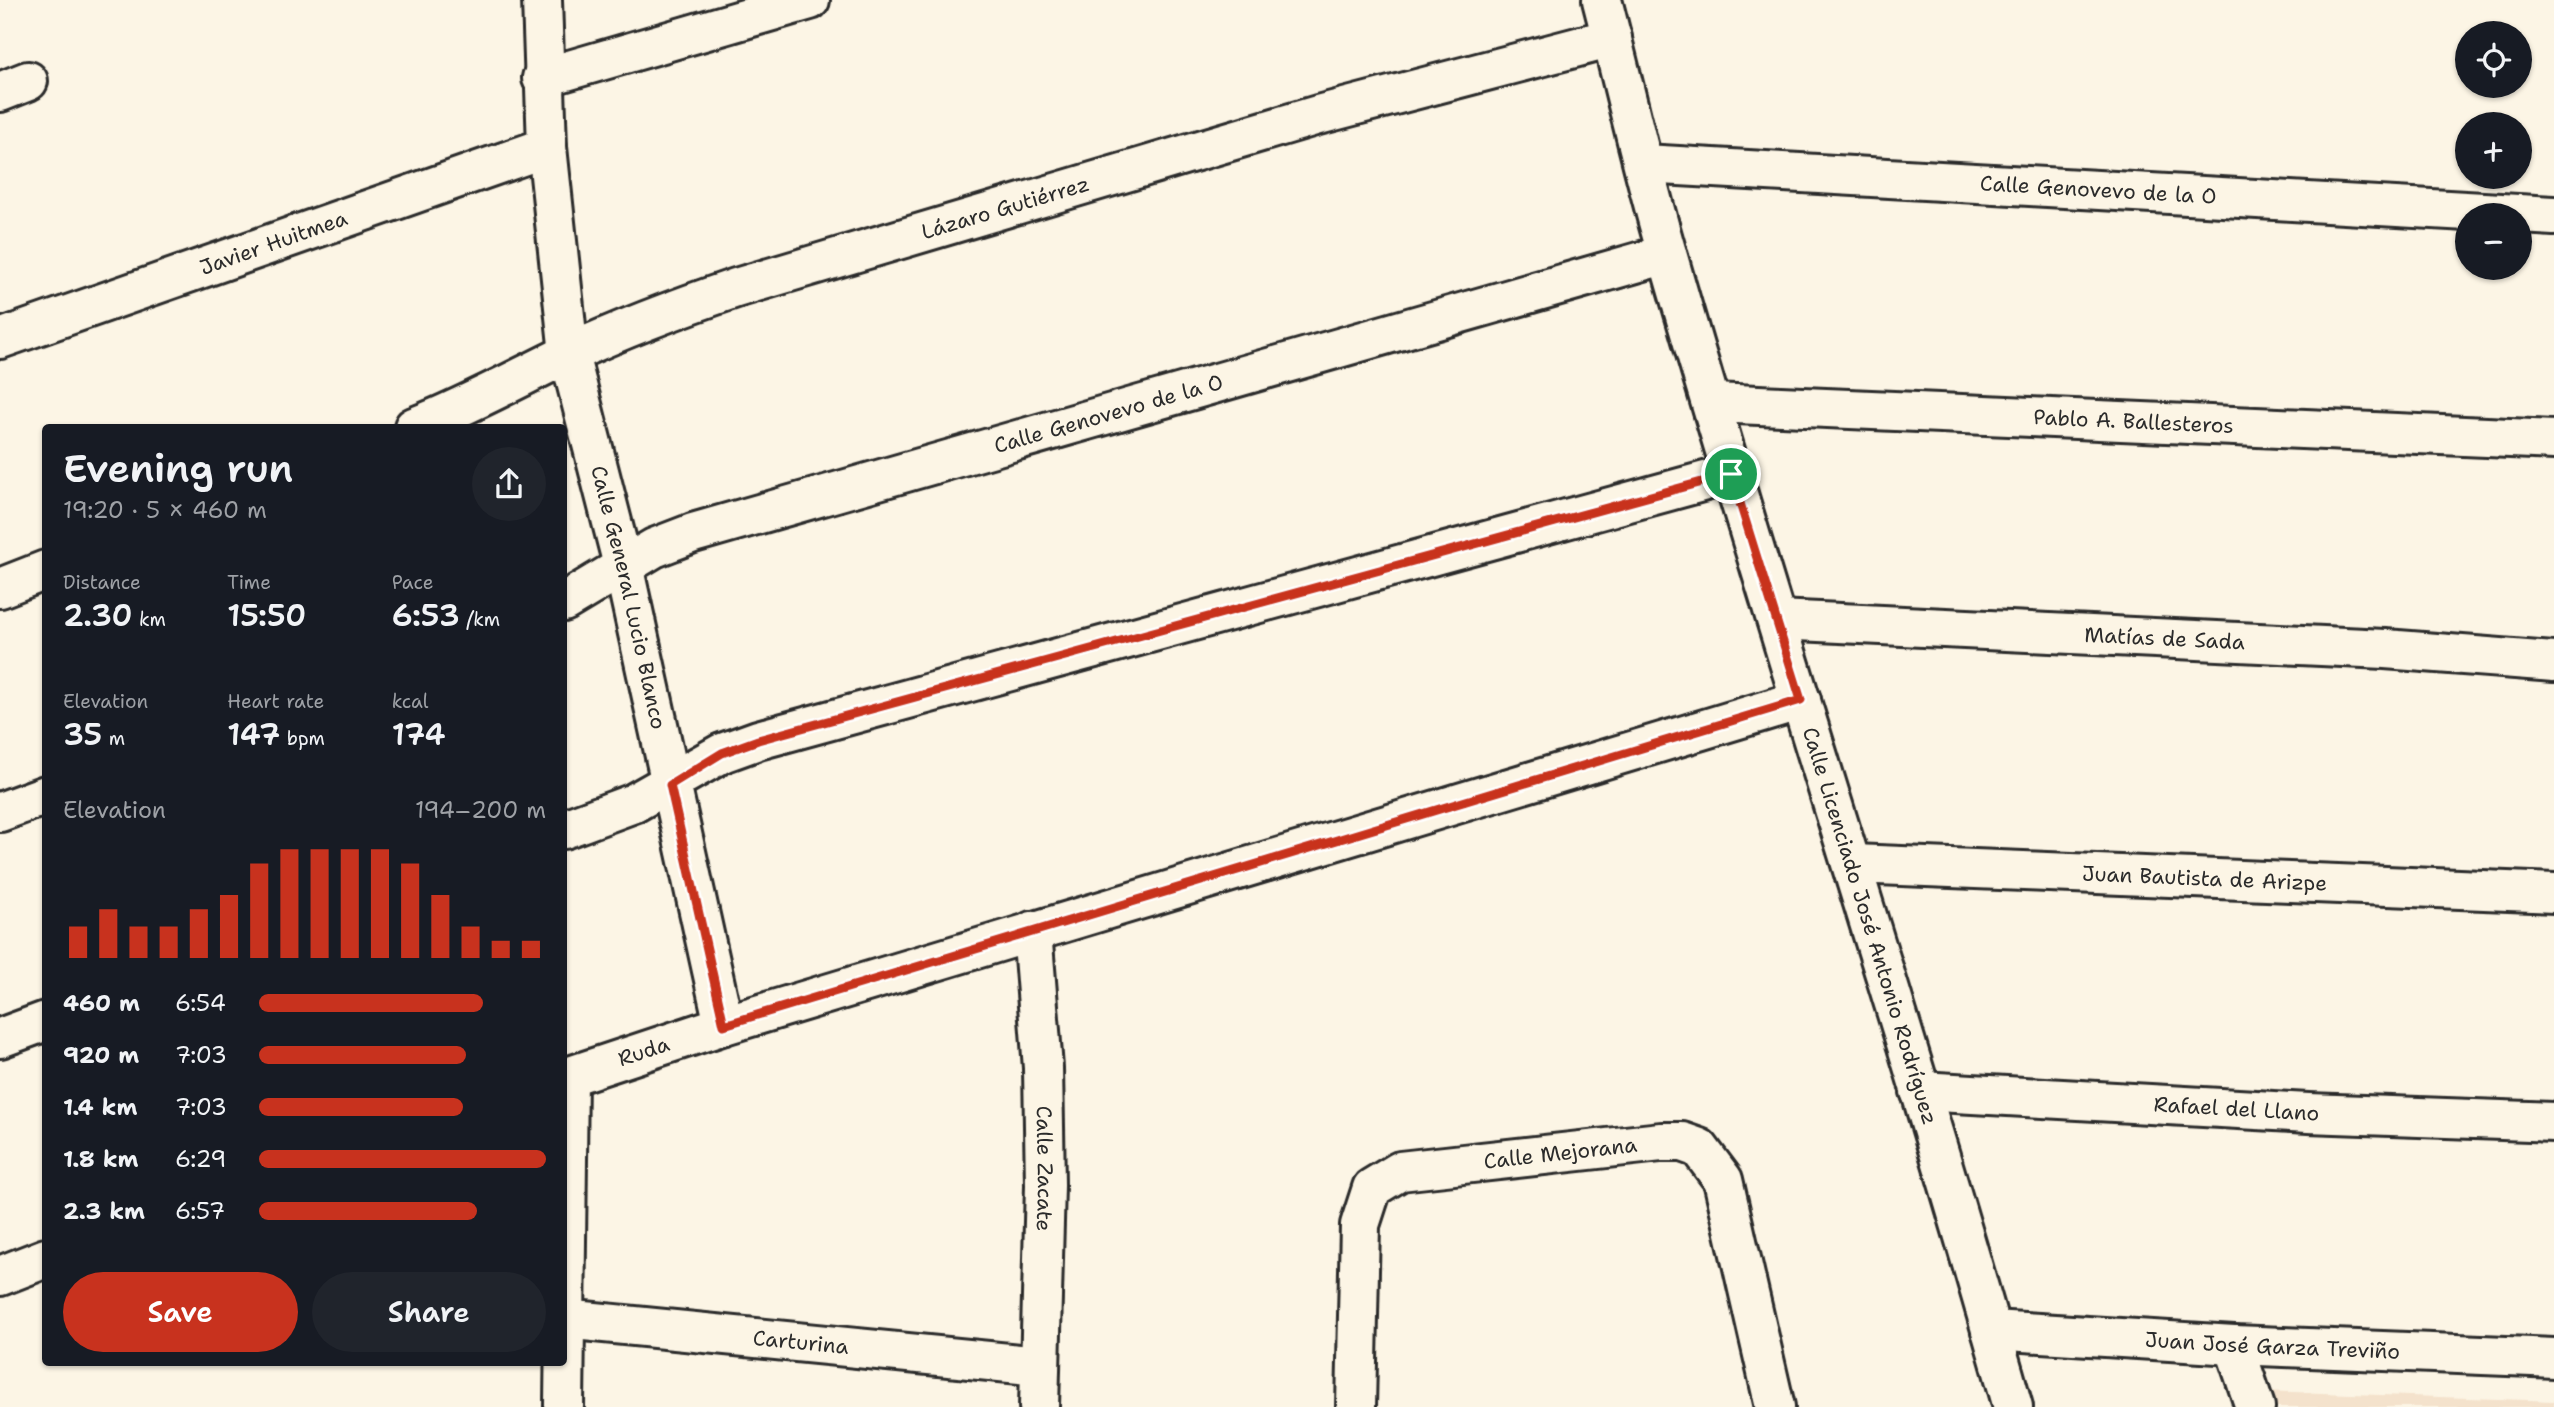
<!DOCTYPE html>
<meta charset="utf-8">
<style>
body{margin:0;font-family:"Shantell Sans",sans-serif;background:#20242c;color:#f1f3f6;height:100vh;display:flex;flex-direction:column;font-size:26px;white-space:nowrap}
*{box-sizing:border-box;margin:0}
p{font-size:23px;color:#9ea1a6}
.icon{flex:none;width:38px;height:38px;fill:none;stroke:currentColor;stroke-width:2;stroke-linecap:round;stroke-linejoin:round}
.map{position:relative;flex:1;overflow:hidden}
.details{position:absolute;left:42px;top:424px;width:525px;height:942px;display:flex;flex-direction:column;background:#171b24;border-radius:7px;box-shadow:0 2px 5px #0004}
.details>*{flex:none}
.buttons{position:absolute;left:2455px;top:21px;display:grid;gap:14px}
.buttons a{display:grid;place-items:center;width:77px;height:77px;border-radius:50%;background:#171b24;box-shadow:0 2px 5px #0004;font-size:35px}
.pin{position:absolute;display:grid;place-items:center;width:60px;height:60px;color:#fff;margin:-30px;border:4px solid #fff;border-radius:50%;box-shadow:0 2px 7px #0007}
.round{display:grid;place-items:center;flex:none;width:74px;height:74px;border-radius:37px;background:#20242c}
.headline{display:flex;align-items:center;justify-content:space-between;height:119px;padding:0 21px}
h1{font-size:38px;font-weight:600;line-height:52px}
.figures{display:grid;grid-template-columns:repeat(3,1fr);gap:10px;height:119px;padding:7px 21px}
.figures div{display:grid;align-content:center}
.figures b{font-size:30px;font-weight:600}
.figures small{font-size:19px;font-weight:400}
.figures p{font-size:19px}
.chart{height:196px;padding:14px 21px}
.chart p{display:flex;justify-content:space-between}
.chart svg{width:100%;height:126px;margin-top:7px;stroke:#c8321e;stroke-width:6}
.cta{display:flex;gap:14px;margin-top:auto;padding:14px 21px}
.cta a{flex:1;height:80px;border-radius:42px;background:#c8321e;color:#fff;font-size:28px;font-weight:600;line-height:80px;text-align:center}
.cta a+a{background:#20242c;color:#f1f3f6}
ul{padding:0 21px;list-style:none;font-size:23px}
li{display:grid;grid-template-columns:112px 84px 1fr;align-items:center;height:52px}
li i{height:18px;border-radius:9px;background:#c8321e}
.map>svg:first-child{display:block}
.built{fill:#f4e2cc}
.lines{fill:none;stroke-linecap:round;stroke-linejoin:round}
.street-casing{stroke:#2b2b2b;stroke-width:44}
.street{stroke:#fcf5e5;stroke-width:38}
.route-casing{stroke:#fff;stroke-width:14}
.route{stroke:#c8321e;stroke-width:9}
.labels{text-anchor:middle;stroke-width:6;stroke-linejoin:round;paint-order:stroke}
.street-label{font-size:21px;fill:#2b2b2b;stroke:#fcf5e5}
</style>
<div class="map">
<svg width="2554" height="1407" viewBox="0 0 2554 1407">
<rect width="100%" height="100%" fill="#fcf5e5"/>
<filter id="ink" filterUnits="userSpaceOnUse"><feTurbulence type="fractalNoise" baseFrequency=".0143" numOctaves="2"/><feDisplacementMap in="SourceGraphic" scale="14" xChannelSelector="R" yChannelSelector="G"/><feConvolveMatrix kernelMatrix="1 2 1 2 8 2 1 2 1" color-interpolation-filters="sRGB"/></filter>
<g filter="url(#ink)">
<!-- built -->
<path class="built" d="M 2263,1391 L 2554,1401 L 2554,1407 L 2268,1407 Z"/>
<g class="lines">
<defs>
<g id="street">
<path id="s1" d="M 542,0 L 547,147 L 569,354 L 623,565 L 724,1025"/>
<path id="s2" d="M 1602,0 C 1624,85 1643,172 1668,257 C 1778,642 1905,1022 2013,1407"/>
<path d="M 542,78 L 810,0"/>
<path d="M 0,92 L 28,81"/>
<path id="s3" d="M 1644,164 L 2554,216"/>
<path id="s4" d="M 0,339 L 547,147"/>
<path id="s5" d="M 1712,403 L 2554,440"/>
<path id="s6" d="M 414,427 C 468,406 518,378 570,353 C 624,328 680,307 736,288 L 1318,115 L 1612,38"/>
<path d="M 0,588 L 46,570"/>
<path id="s7" d="M 564,602 L 654,548 L 693,533 L 1667,254"/>
<path id="s8" d="M 1777,620 L 2385,649 L 2554,662"/>
<path d="M 0,812 L 46,795"/>
<path d="M 564,829 L 634,803 L 722,753 L 758,740 L 1731,474"/>
<path id="s9" d="M 1853,864 L 2554,893"/>
<path id="s10" d="M 1032,931 L 1043,1068 L 1045,1185 L 1039,1407"/>
<path d="M 0,1038 L 46,1021"/>
<path id="s11" d="M 564,1078 L 724,1025 L 1801,700"/>
<path id="s12" d="M 1920,1091 L 2308,1113 L 2554,1122"/>
<path d="M 0,1276 L 46,1258"/>
<path id="s13" d="M 564,1319 L 1039,1366"/>
<path id="s14" d="M 1991,1330 L 2234,1345 L 2554,1358"/>
<path d="M 2234,1345 L 2255,1407"/>
<path d="M 564,1407 L 568,1077"/>
<path id="s15" d="M 1356,1407 L 1360,1225 L 1372,1188 L 1400,1171 L 1661,1142 L 1682,1142 L 1699,1148 L 1723,1180 L 1775,1407"/>
</g>
</defs>
<!-- street casing -->
<use href="#street" class="street-casing"/>
<!-- street -->
<use href="#street" class="street"/>
</g>
</g>
<g class="lines" filter="url(#ink)">
<defs>
<path id="route" d="M 1731,474 L 1801,700 L 724,1025 L 670,785 L 722,753 L 758,740 Z"/>
</defs>
<!-- route casing -->
<use href="#route" class="route-casing"/>
<!-- route -->
<use href="#route" class="route"/>
</g>
<g class="labels">
<!-- street labels -->
<g class="street-label">
<text dy="7" stroke="none"><textPath href="#s3" startOffset="455">Calle Genovevo de la O</textPath></text>
<text dy="7" stroke="none"><textPath href="#s6" startOffset="632">Lázaro Gutiérrez</textPath></text>
<text dy="7" stroke="none"><textPath href="#s4" startOffset="290">Javier Huitmea</textPath></text>
<text dy="7" stroke="none"><textPath href="#s7" startOffset="579">Calle Genovevo de la O</textPath></text>
<text dy="7" stroke="none"><textPath href="#s5" startOffset="422">Pablo A. Ballesteros</textPath></text>
<text dy="7" stroke="none"><textPath href="#s1" startOffset="606">Calle General Lucio Blanco</textPath></text>
<text dy="7" stroke="none"><textPath href="#s8" startOffset="388">Matías de Sada</textPath></text>
<text dy="7" stroke="none"><textPath href="#s9" startOffset="352">Juan Bautista de Arizpe</textPath></text>
<text dy="7" stroke="none"><textPath href="#s2" startOffset="964">Calle Licenciado José Antonio Rodríguez</textPath></text>
<text dy="7" stroke="none"><textPath href="#s11" startOffset="84">Ruda</textPath></text>
<text dy="7" stroke="none"><textPath href="#s12" startOffset="317">Rafael del Llano</textPath></text>
<text dy="7" stroke="none"><textPath href="#s15" startOffset="415">Calle Mejorana</textPath></text>
<text dy="7" stroke="none"><textPath href="#s10" startOffset="238">Calle Zacate</textPath></text>
<text dy="7" stroke="none"><textPath href="#s13" startOffset="238">Carturina</textPath></text>
<text dy="7" stroke="none"><textPath href="#s14" startOffset="282">Juan José Garza Treviño</textPath></text>
</g>
</g>
</svg>
<div class="buttons">
<a><svg class="icon" aria-label="locate" viewBox="0 0 24 24"><circle cx="12" cy="12" r="6"/><path d="M12 2v4M12 18v4M2 12h4M18 12h4"/></svg></a>
<a>+</a>
<a>−</a>
</div>
<div class="pin" style="left:1731px;top:474px;background:#1e9e55"><svg class="icon" aria-label="arrive" viewBox="0 0 24 24"><path d="M6 21V4h12l-3 4 3 4H6"/></svg></div>
<section class="details">
<div class="headline"><div><h1>Evening run</h1><p>19:20 · 5 × 460 m</p></div><a class="round"><svg class="icon" aria-label="share" viewBox="0 0 24 24"><path d="M12 15V3M7 8l5-5 5 5M5 13v7h14v-7"/></svg></a></div>
<div class="figures">
<div><p>Distance</p><b>2.30<small> km</small></b></div>
<div><p>Time</p><b>15:50</b></div>
<div><p>Pace</p><b>6:53<small> /km</small></b></div>
</div>
<div class="figures">
<div><p>Elevation</p><b>35<small> m</small></b></div>
<div><p>Heart rate</p><b>147<small> bpm</small></b></div>
<div><p>kcal</p><b>174</b></div>
</div>
<div class="chart"><p><span>Elevation</span>194–200 m</p>
<svg viewBox="0 0 160 44" preserveAspectRatio="none"><path d="M5 44V33M15 44V27M25 44V33M35 44V33M45 44V27M55 44V22M65 44V11M75 44V6M85 44V6M95 44V6M105 44V6M115 44V11M125 44V22M135 44V33M145 44V38M155 44V38"/></svg>
</div>
<ul>
<li><b>460 m</b>6:54<i style="width:78%"></i></li>
<li><b>920 m</b>7:03<i style="width:72%"></i></li>
<li><b>1.4 km</b>7:03<i style="width:71%"></i></li>
<li><b>1.8 km</b>6:29<i style="width:100%"></i></li>
<li><b>2.3 km</b>6:57<i style="width:76%"></i></li>
</ul>
<div class="cta"><a>Save</a><a>Share</a></div>
</section>
</div>
